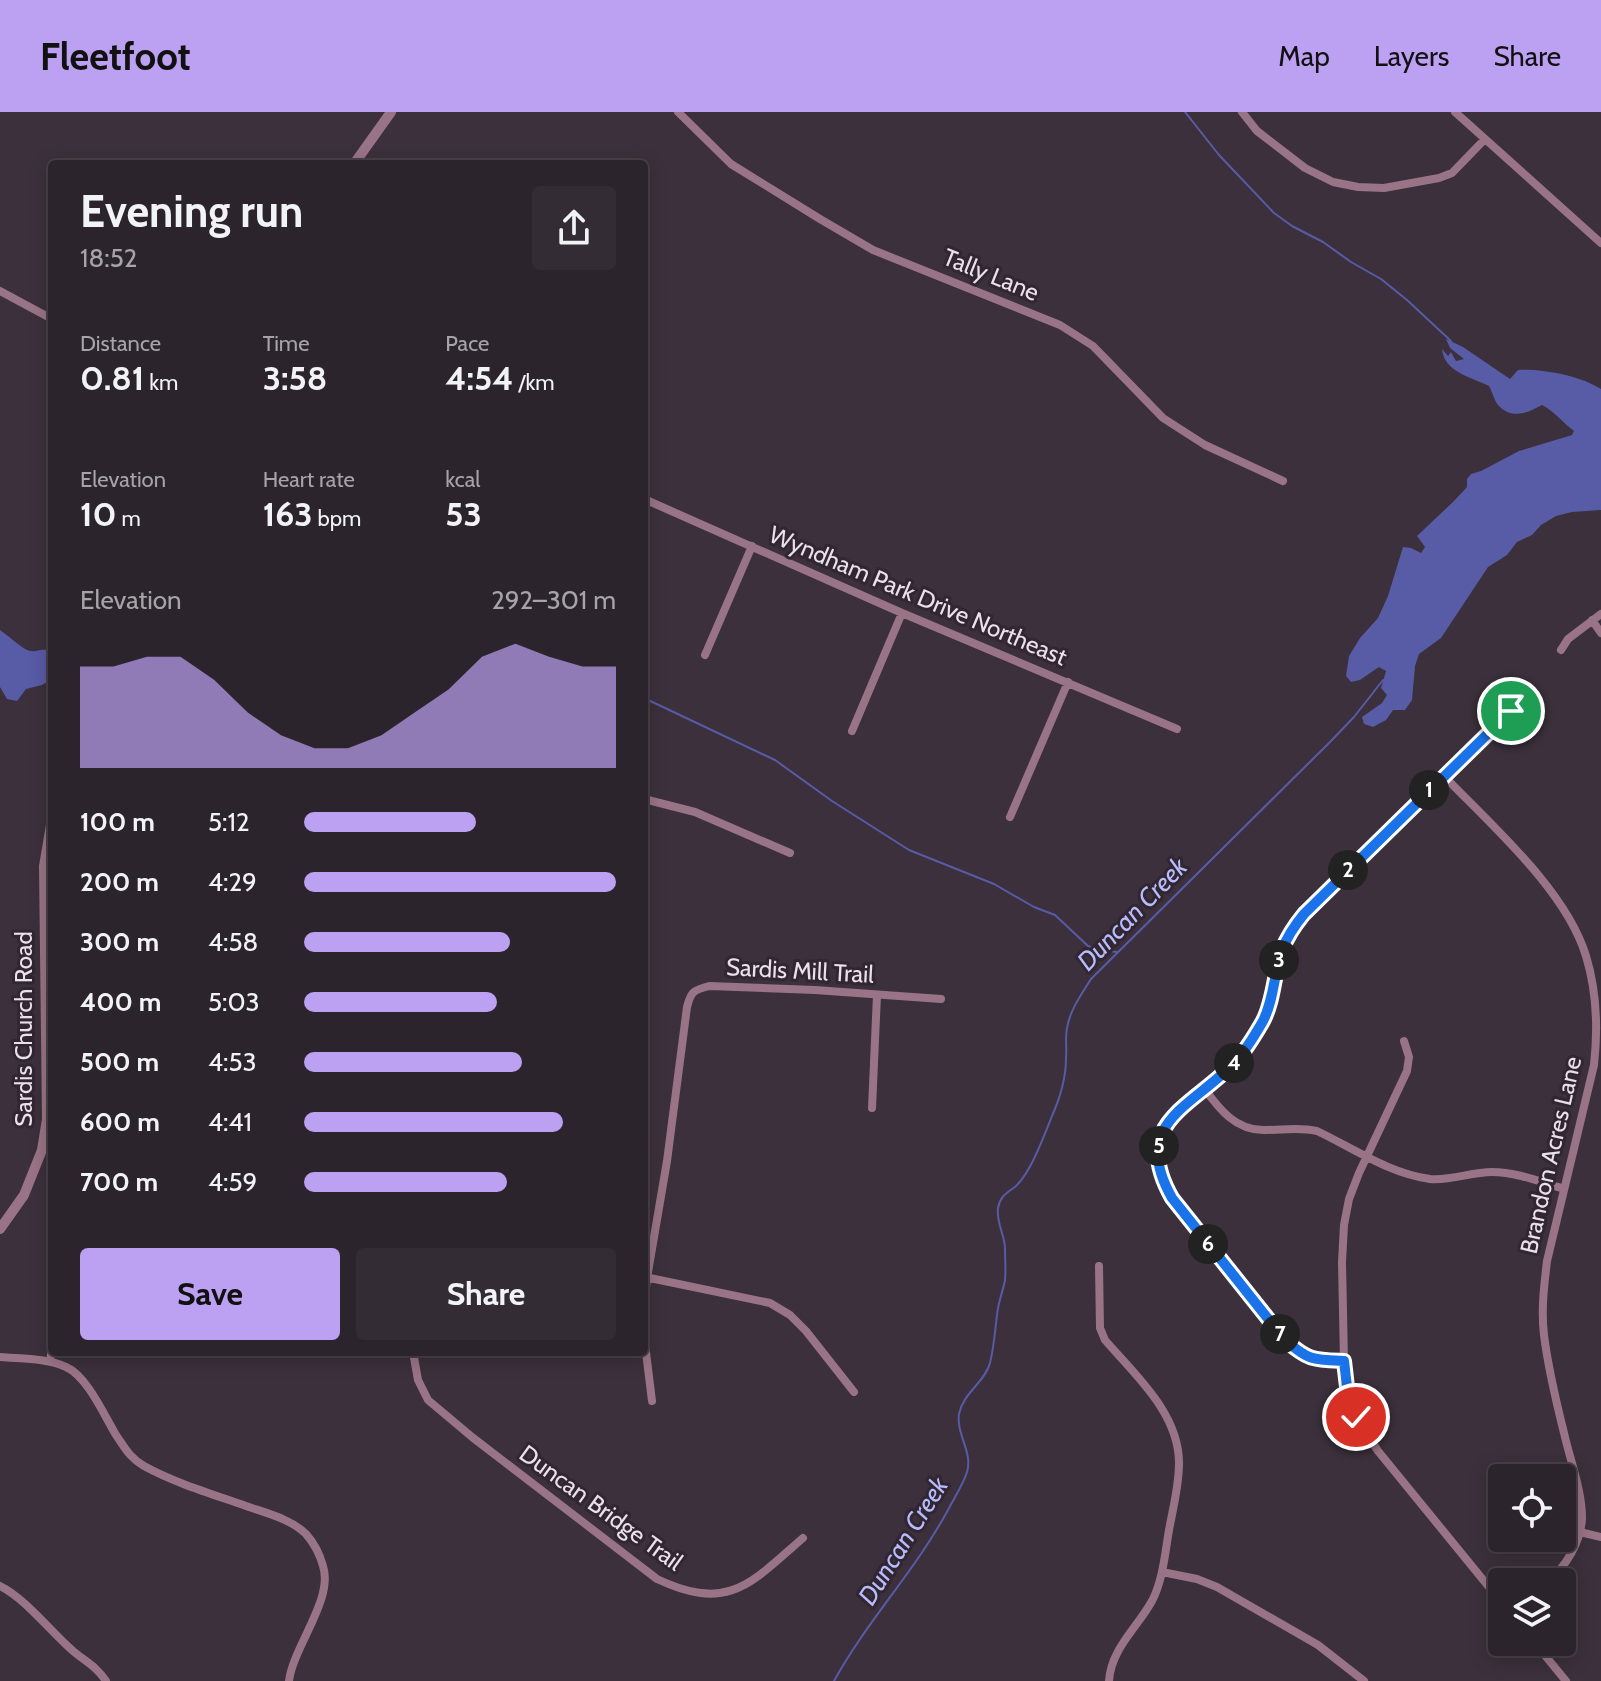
<!DOCTYPE html>
<meta charset="utf-8">
<style>
body{margin:0;font-family:Cabin,sans-serif;background:#342c34;color:#f1f3f6;height:100vh;display:flex;flex-direction:column;font-size:30px;white-space:nowrap}
*{box-sizing:border-box;margin:0}
p{font-size:26px;color:#a6a4a9}
.icon{flex:none;width:44px;height:44px;fill:none;stroke:currentColor;stroke-width:2;stroke-linecap:round;stroke-linejoin:round}
.map{position:relative;flex:1;overflow:hidden}
.panel{position:absolute;left:48px;top:48px;width:600px;height:1196px;display:flex;flex-direction:column;background:#2c242c;border-radius:8px;box-shadow:0 4px 20px #0003,0 0 0 2px #484148}
.panel>*{flex:none}
.fabs{position:absolute;left:1488px;top:1352px;display:grid;gap:16px}
.fabs a{display:grid;place-items:center;width:88px;height:88px;border-radius:8px;background:#2c242c;box-shadow:0 4px 20px #0003,0 0 0 2px #484148;font-size:40px}
.pin{position:absolute;display:grid;place-items:center;width:68px;height:68px;color:#fff;margin:-34px;border:4px solid #fff;border-radius:50%;box-shadow:0 2px 8px #0007}
.km{position:absolute;width:40px;height:40px;margin:-20px;border-radius:50%;background:#222;color:#fff;font-size:22px;line-height:40px;text-align:center}
.round{display:grid;place-items:center;flex:none;width:84px;height:84px;border-radius:8px;background:#342c34}
.overview{display:flex;align-items:center;justify-content:space-between;height:136px;padding:0 32px}
h1{font-size:44px;font-weight:700;line-height:60px}
.figures{display:grid;grid-template-columns:repeat(3,1fr);gap:12px;height:136px;padding:8px 32px}
.figures div{display:grid;align-content:center}
.figures b{font-size:34px;font-weight:700}
.figures small{font-size:22px;font-weight:400}
.figures p{font-size:22px}
.chart{height:224px;padding:16px 32px}
.chart p{display:flex;justify-content:space-between}
.chart svg{width:100%;height:144px;margin-top:8px;fill:#bca0f2;opacity:.7}
.primary-button{display:flex;gap:16px;margin-top:auto;padding:16px 32px}
.primary-button a{flex:1;height:92px;border-radius:8px;background:#bca0f2;color:#111;font-size:32px;font-weight:700;line-height:92px;text-align:center}
.primary-button a+a{background:#342c34;color:#f1f3f6}
ul{padding:0 32px;list-style:none;font-size:26px}
li{display:grid;grid-template-columns:128px 96px 1fr;align-items:center;height:60px}
li i{height:20px;border-radius:10px;background:#bca0f2}
header{display:flex;align-items:center;gap:48px;box-sizing:border-box;height:112px;padding:0 40px;background:#bca0f2;color:#111}
header strong{font-size:38px}
nav{display:flex;gap:44px;margin-inline-start:auto;font-size:28px}
.map>svg:first-child{display:block}
.water{fill:#585ba6}
.lines{fill:none;stroke-linecap:round;stroke-linejoin:round}
.stream{stroke:#585ba6;stroke-width:2}
.minor{stroke:#997486;stroke-width:8}
.tertiary{stroke:#997486;stroke-width:10}
.route-casing{stroke:#fff;stroke-width:16}
.route{stroke:#1a73e8;stroke-width:10}
.labels{text-anchor:middle;stroke-width:6;stroke-linejoin:round;paint-order:stroke}
.street-label{font-size:24px;fill:#eae2ea;stroke:#312631}
.water-label{font-size:26px;font-style:italic;fill:#b7bdfc;stroke:#312631}
</style>
<header>
<strong>Fleetfoot</strong>
<nav><a>Map</a><a>Layers</a><a>Share</a></nav>
</header>
<div class="map">
<svg width="1601" height="1569" viewBox="0 0 1601 1569">
<rect width="100%" height="100%" fill="#3b303b"/>
<!-- water -->
<path class="water" d="M 1446,227 L 1463,235 L 1510,267 L 1518,258 C 1540,256 1582,264 1601,277 L 1601,398 L 1572,400 L 1556,404 L 1541,413 L 1532,423 L 1517,430 L 1507,443 L 1488,455 L 1441,526 L 1419,542 L 1415,554 L 1412,588 L 1405,598 L 1393,598 L 1386,608 L 1373,615 L 1364,612 L 1362,605 L 1382,591 L 1387,583 L 1381,576 L 1386,559 L 1379,555 L 1360,568 L 1351,570 L 1346,564 L 1349,544 L 1360,526 L 1378,506 L 1388,484 L 1403,435 L 1411,436 L 1421,441 L 1425,435 L 1417,424 L 1454,389 L 1467,375 L 1467,367 L 1471,362 L 1481,359 L 1519,339 L 1572,323 L 1574,319 C 1563,311 1554,299 1542,293 C 1528,301 1511,308 1498,293 C 1494,288 1492,279 1489,274 C 1471,265 1444,260 1442,237 L 1448,244 L 1451,240 L 1456,249 L 1464,247 L 1450,236 Z
M 0,518 C 6,522 21,535 27,538 C 36,542 41,534 52,540 L 52,567 L 42,573 L 26,577 L 17,589 L 7,587 L 0,575 Z"/>
<g class="lines">
<!-- stream -->
<path class="stream" d="M 1185,0 L 1219,43 L 1274,101 L 1292,114 L 1323,130 L 1351,150 L 1381,167 L 1407,188 L 1451,229
M 644,586 L 775,648 L 832,689 L 909,738 L 994,772 L 1034,795 L 1055,803 L 1088,834 L 1099,838 L 1117,840
M 834,1569 C 867,1509 915,1459 948,1398 C 954,1386 963,1373 967,1360 C 973,1340 956,1322 959,1302 C 963,1281 985,1270 990,1251 C 994,1235 995,1219 997,1203 C 998,1191 1003,1179 1005,1168 C 1006,1158 1005,1147 1005,1137 C 1005,1123 996,1111 998,1096 C 1000,1084 1007,1081 1016,1074 C 1031,1060 1044,1024 1052,1004 C 1060,986 1066,966 1066,946 C 1067,936 1065,926 1067,916 C 1070,898 1081,883 1091,867 L 1330,630 L 1354,605 L 1383,568"/>
<!-- minor -->
<path class="minor" d="M 678,0 L 731,52 L 820,107 L 873,138 L 1060,213 L 1093,234 L 1163,306 L 1205,333 L 1283,369
M 1242,0 L 1257,19 L 1305,56 L 1333,70 L 1358,75 L 1384,76 L 1439,66 L 1452,61 L 1485,27
M 1455,0 L 1601,131
M 0,179 L 52,207
M 644,387 L 902,501 L 1177,617
M 1592,508 L 1601,521
M 1561,538 L 1568,527 L 1601,502
M 705,543 L 752,434
M 852,619 L 902,501
M 1444,664 C 1491,713 1566,778 1586,844 C 1597,880 1598,917 1594,953 L 1547,1149 C 1544,1174 1541,1199 1544,1223 C 1548,1256 1556,1289 1564,1321 C 1570,1348 1582,1378 1582,1406 C 1581,1430 1566,1454 1548,1470
M 644,687 L 695,700 L 790,741
M 1010,705 L 1068,570
M 1404,929 L 1409,945 L 1407,959 L 1359,1061 L 1349,1087 L 1344,1113 L 1342,1150 L 1344,1249 L 1347,1275 L 1356,1305 L 1378,1339 L 1502,1491
M 1204,976 C 1219,997 1236,1019 1265,1018 C 1283,1018 1299,1015 1317,1019 C 1353,1036 1390,1062 1430,1067 C 1451,1069 1471,1060 1492,1060 C 1516,1060 1541,1070 1564,1077
M 872,996 L 877,883
M 1099,1154 L 1100,1216 L 1105,1228 C 1135,1263 1179,1301 1179,1351 C 1179,1374 1173,1396 1169,1418 C 1165,1441 1163,1468 1152,1489 C 1137,1516 1111,1537 1109,1569
M 645,1165 L 770,1191 L 790,1203 L 806,1219 L 854,1280
M 644,1198 L 647,1166 L 667,1049 L 687,895 C 691,879 694,878 709,874 L 815,878 L 941,887
M 644,1224 L 652,1289
M 413,1240 L 418,1268 L 428,1288 L 472,1325 L 657,1467 C 729,1501 751,1471 803,1426
M 0,1245 C 22,1247 46,1246 66,1255 C 87,1264 104,1303 116,1323 C 125,1336 129,1345 144,1354 C 175,1371 212,1382 246,1394 C 266,1401 291,1407 306,1422 C 314,1431 320,1443 323,1454 C 334,1487 293,1535 289,1569
M 50,1249 L 52,1237
M 1344,1249 C 1313,1247 1309,1249 1285,1228 L 1172,1086 C 1129,1010 1193,995 1235,950 C 1246,938 1255,923 1263,909 C 1274,888 1274,861 1282,838 C 1287,825 1295,813 1304,802 L 1511,599
M 1580,1420 L 1601,1425
M 1162,1460 L 1197,1467 L 1217,1475 L 1318,1533 L 1364,1569
M 0,1474 C 25,1486 51,1520 73,1539 C 86,1550 96,1554 106,1569
M 1534,1530 L 1566,1569"/>
<!-- tertiary -->
<path class="tertiary" d="M 354,52 L 391,0
M 0,1117 L 24,1083 L 42,1038 L 47,1007 L 44,754 L 52,707"/>
</g>
<g class="lines">
<defs>
<path id="route" d="M 1356,1305 L 1347,1275 L 1344,1249 C 1314,1248 1309,1249 1285,1228 L 1172,1086 C 1129,1010 1193,995 1235,950 C 1246,938 1255,923 1263,909 C 1274,888 1274,861 1282,838 C 1287,825 1295,813 1304,802 L 1511,599"/>
</defs>
<!-- route casing -->
<use href="#route" class="route-casing"/>
<!-- route -->
<use href="#route" class="route"/>
</g>
<g class="labels">
<!-- street labels -->
<g class="street-label">
<text transform="translate(991 163) rotate(22)" y="8">Tally Lane</text>
<text transform="translate(918 484) rotate(23)" y="8">Wyndham Park Drive Northeast</text>
<text transform="translate(800 859) rotate(3)" y="8">Sardis Mill Trail</text>
<text transform="translate(24 917) rotate(-90)" y="8">Sardis Church Road</text>
<text transform="translate(1551 1043) rotate(-77)" y="8">Brandon Acres Lane</text>
<text transform="translate(601 1396) rotate(36)" y="8">Duncan Bridge Trail</text>
</g>
<!-- water labels -->
<g class="water-label">
<text transform="translate(1132 802) rotate(-46)" y="9">Duncan Creek</text>
<text transform="translate(903 1429) rotate(-58)" y="9">Duncan Creek</text>
</g>
</g>
</svg>
<div class="fabs">
<a><svg class="icon" aria-label="locate" viewBox="0 0 24 24"><circle cx="12" cy="12" r="6"/><path d="M12 2v4M12 18v4M2 12h4M18 12h4"/></svg></a>
<a><svg class="icon" aria-label="layers" viewBox="0 0 24 24"><path d="M12 4l9 5-9 5-9-5zM3 14l9 5 9-5"/></svg></a>
</div>
<div class="pin" style="left:1511px;top:599px;background:#1e9e55"><svg class="icon" aria-label="arrive" viewBox="0 0 24 24"><path d="M6 21V4h12l-3 4 3 4H6"/></svg></div>
<div class="pin" style="left:1356px;top:1305px;background:#d93025"><svg class="icon" aria-label="check" viewBox="0 0 24 24"><path d="M5 12l5 5 9-10"/></svg></div>
<b class="km" style="left:1429px;top:678px">1</b>
<b class="km" style="left:1348px;top:758px">2</b>
<b class="km" style="left:1279px;top:848px">3</b>
<b class="km" style="left:1234px;top:951px">4</b>
<b class="km" style="left:1159px;top:1034px">5</b>
<b class="km" style="left:1208px;top:1132px">6</b>
<b class="km" style="left:1280px;top:1222px">7</b>
<section class="panel">
<div class="overview"><div><h1>Evening run</h1><p>18:52</p></div><a class="round"><svg class="icon" aria-label="share" viewBox="0 0 24 24"><path d="M12 15V3M7 8l5-5 5 5M5 13v7h14v-7"/></svg></a></div>
<div class="figures">
<div><p>Distance</p><b>0.81<small> km</small></b></div>
<div><p>Time</p><b>3:58</b></div>
<div><p>Pace</p><b>4:54<small> /km</small></b></div>
</div>
<div class="figures">
<div><p>Elevation</p><b>10<small> m</small></b></div>
<div><p>Heart rate</p><b>163<small> bpm</small></b></div>
<div><p>kcal</p><b>53</b></div>
</div>
<div class="chart"><p><span>Elevation</span>292–301 m</p>
<svg viewBox="0 0 160 44" preserveAspectRatio="none"><path d="M0 44V13L10 13L20 10L30 10L40 17L50 27L60 34L70 38L80 38L90 34L100 27L110 20L120 10L130 6L140 10L150 13L160 13V44z"/></svg>
</div>
<ul>
<li><b>100 m</b>5:12<i style="width:55%"></i></li>
<li><b>200 m</b>4:29<i style="width:100%"></i></li>
<li><b>300 m</b>4:58<i style="width:66%"></i></li>
<li><b>400 m</b>5:03<i style="width:62%"></i></li>
<li><b>500 m</b>4:53<i style="width:70%"></i></li>
<li><b>600 m</b>4:41<i style="width:83%"></i></li>
<li><b>700 m</b>4:59<i style="width:65%"></i></li>
</ul>
<div class="primary-button"><a>Save</a><a>Share</a></div>
</section>
</div>
